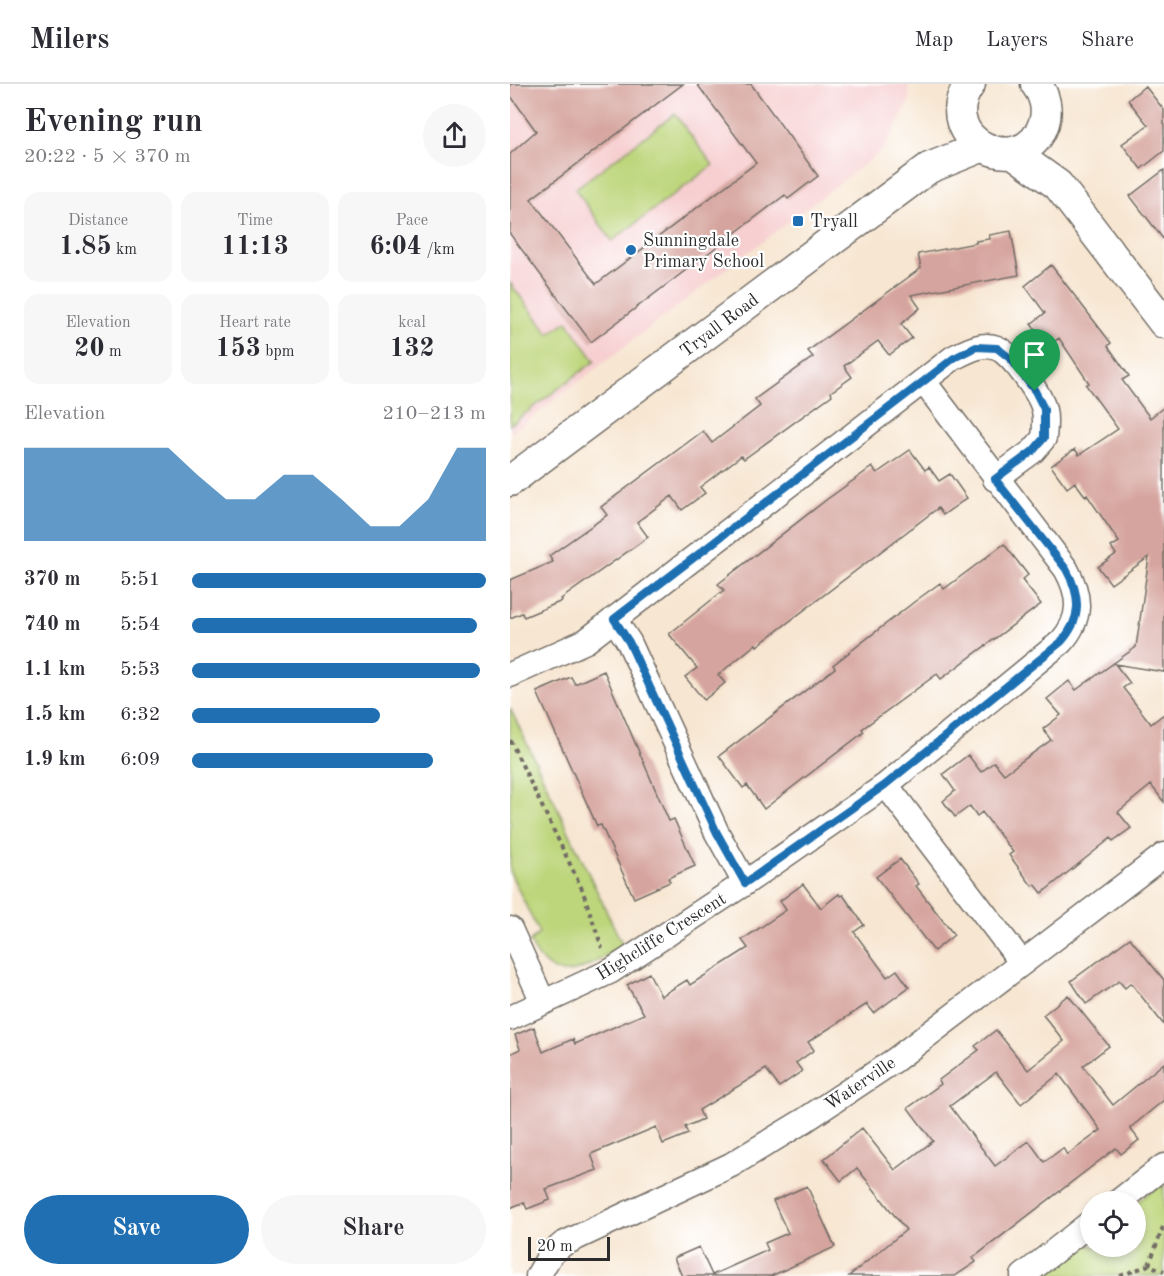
<!DOCTYPE html>
<meta charset="utf-8">
<style>
body{margin:0;font-family:"Old Standard TT",serif;background:#f7f7f7;color:#2b2b33;height:100vh;display:flex;flex-direction:column;font-size:22px;white-space:nowrap}
*{box-sizing:border-box;margin:0}
p{font-size:20px;color:#7c7c81}
.icon{flex:none;width:33px;height:33px;fill:none;stroke:currentColor;stroke-width:2;stroke-linecap:round;stroke-linejoin:round}
.map{position:relative;flex:1;overflow:hidden}
.panel{display:flex;flex-direction:column;background:#fff;width:510px}
.panel>*{flex:none}
.fabs{position:absolute;left:570px;top:1107px;display:grid;gap:12px}
.fabs a{display:grid;place-items:center;width:66px;height:66px;border-radius:50%;background:#fff;box-shadow:0 3px 9px #0003;font-size:30px}
.scale{position:absolute;left:18px;bottom:15px;width:82px;box-sizing:border-box;padding-left:6px;border:3px solid #2b2b2b;border-top:0;font-size:16px;line-height:21px;white-space:nowrap;color:#2b2b2b;-webkit-text-stroke:4px #fff;paint-order:stroke}
.pin{position:absolute;display:grid;place-items:center;width:51px;height:51px;color:#fff;margin:-62px -26px;border-radius:50% 50% 50% 0;rotate:-45deg;box-shadow:0 0 6px #0007}
.pin .icon{rotate:45deg}
.round{display:grid;place-items:center;flex:none;width:63px;height:63px;border-radius:32px;background:#f7f7f7}
.overview{display:flex;align-items:center;justify-content:space-between;height:102px;padding:0 24px}
h1{font-size:33px;font-weight:700;line-height:45px}
.figures{display:grid;grid-template-columns:repeat(3,1fr);gap:9px;height:102px;padding:6px 24px}
.figures div{display:grid;align-content:center;border-radius:15px;background:#f7f7f7;text-align:center}
.figures b{font-size:26px;font-weight:700}
.figures small{font-size:16px;font-weight:400}
.figures p{font-size:16px}
.chart{height:168px;padding:12px 24px}
.chart p{display:flex;justify-content:space-between}
.chart svg{width:100%;height:108px;margin-top:6px;fill:#1f6fb2;opacity:.7}
.action{display:flex;gap:12px;margin-top:auto;padding:12px 24px}
.action a{flex:1;height:69px;border-radius:36px;background:#1f6fb2;color:#fff;font-size:24px;font-weight:700;line-height:69px;text-align:center}
.action a+a{background:#f7f7f7;color:#2b2b33}
ul{padding:0 24px;list-style:none;font-size:20px}
li{display:grid;grid-template-columns:96px 72px 1fr;align-items:center;height:45px}
li i{height:15px;border-radius:8px;background:#1f6fb2}
header{display:flex;align-items:center;gap:36px;box-sizing:border-box;height:84px;padding:0 30px;background:#fff;border-bottom:2px solid #e1e1e2}
header strong{font-size:28px}
nav{display:flex;gap:33px;margin-inline-start:auto;font-size:21px}
main{display:flex;flex:1;min-height:0}
.map>svg:first-child{display:block}
.built{fill:#f7cfd0}
.green{fill:#bdd67b;stroke:#748053;stroke-width:1.5}
.building{fill:#d6a49e;fill-rule:evenodd}
.lines{fill:none;stroke-linecap:round;stroke-linejoin:round}
.minor-casing{stroke:#726c65;stroke-width:27}
.tertiary-casing{stroke:#726c65;stroke-width:33}
.path{stroke:#726c65;stroke-width:4;stroke-dasharray:4.5 4.5;stroke-linecap:butt}
.minor{stroke:#fff;stroke-width:24}
.tertiary{stroke:#fff;stroke-width:30}
.route-casing{stroke:#fff;stroke-width:12}
.route{stroke:#1f6fb2;stroke-width:8}
.poi-dot{fill:#1f6fb2;stroke:#fff;stroke-width:2}
.labels{text-anchor:middle;stroke-width:4.5;stroke-linejoin:round;paint-order:stroke}
.poi-label{font-size:18px;fill:#2b2b2b;stroke:#fff;text-anchor:start}
.street-label{font-size:18px;fill:#2b2b2b;stroke:#fff}
</style>
<header>
<strong>Milers</strong>
<nav><a>Map</a><a>Layers</a><a>Share</a></nav>
</header>
<main>
<section class="panel">
<div class="overview"><div><h1>Evening run</h1><p>20:22 · 5 × 370 m</p></div><a class="round"><svg class="icon" aria-label="share" viewBox="0 0 24 24"><path d="M12 15V3M7 8l5-5 5 5M5 13v7h14v-7"/></svg></a></div>
<div class="figures">
<div><p>Distance</p><b>1.85<small> km</small></b></div>
<div><p>Time</p><b>11:13</b></div>
<div><p>Pace</p><b>6:04<small> /km</small></b></div>
</div>
<div class="figures">
<div><p>Elevation</p><b>20<small> m</small></b></div>
<div><p>Heart rate</p><b>153<small> bpm</small></b></div>
<div><p>kcal</p><b>132</b></div>
</div>
<div class="chart"><p><span>Elevation</span>210–213 m</p>
<svg viewBox="0 0 160 44" preserveAspectRatio="none"><path d="M0 44V6L10 6L20 6L30 6L40 6L50 6L60 17L70 27L80 27L90 17L100 17L110 27L120 38L130 38L140 27L150 6L160 6V44z"/></svg>
</div>
<ul>
<li><b>370 m</b>5:51<i style="width:100%"></i></li>
<li><b>740 m</b>5:54<i style="width:97%"></i></li>
<li><b>1.1 km</b>5:53<i style="width:98%"></i></li>
<li><b>1.5 km</b>6:32<i style="width:64%"></i></li>
<li><b>1.9 km</b>6:09<i style="width:82%"></i></li>
</ul>
<div class="action"><a>Save</a><a>Share</a></div>
</section>
<div class="map">
<svg width="654" height="1192" viewBox="0 0 654 1192">
<rect width="100%" height="100%" fill="#fff"/>
<filter id="ink" filterUnits="userSpaceOnUse"><feTurbulence type="fractalNoise" baseFrequency=".0167" numOctaves="2"/><feDisplacementMap in="SourceGraphic" scale="12" xChannelSelector="R" yChannelSelector="G"/><feConvolveMatrix kernelMatrix="1 2 1 2 8 2 1 2 1" color-interpolation-filters="sRGB"/></filter>
<filter id="wash" filterUnits="userSpaceOnUse"><feTurbulence type="fractalNoise" baseFrequency=".008" numOctaves="4" result="noise"/><feDisplacementMap in="SourceGraphic" scale="24" xChannelSelector="R" yChannelSelector="G"/><feGaussianBlur stdDeviation="1.35" result="paint"/><feColorMatrix in="noise" values="0 0 0 0 0 0 0 0 0 0 0 0 0 0 0 0 0 1.4 0 .05"/><feComposite in="paint" operator="in"/></filter>
<g filter="url(#wash)">
<rect width="100%" height="100%" fill="#f7e6d1"/>
<!-- built -->
<path class="built" d="M 0,0 L 398,0 L 400,16 L 374,65 L 0,350 Z"/>
<!-- green -->
<path class="green" d="M 165,30 L 203,81 L 102,157 L 65,105 Z
M 0,199 L 39,250 L 57,237 L 85,277 L 0,341 Z
M 0,624 L 113,862 C 77,882 45,911 20,858 L 29,849 L 0,788 Z
M 654,1101 L 654,1192 L 529,1192 L 580,1153 L 580,1162 L 626,1162 L 626,1119 L 644,1105 Z"/>
<g id="blocks">
<!-- building -->
<path class="building" d="M 0,0 L 173,0 L 21,115 L 86,200 L 246,79 L 187,0 L 241,0 L 308,92 L 278,115 L 275,111 L 81,258 L 0,150 L 0,70 L 26,47 L 0,11 Z
M 635,2 L 654,26 L 654,67 L 631,85 L 612,60 L 638,41 L 618,16 Z
M 654,86 L 654,156 L 620,112 Z
M 501,147 L 509,191 L 401,211 L 410,224 L 391,240 L 402,254 L 379,271 L 368,257 L 334,282 L 342,293 L 321,308 L 322,311 L 234,375 L 231,372 L 190,403 L 195,409 L 172,426 L 162,412 L 127,438 L 138,453 L 51,515 L 52,517 L 14,533 L 12,529 L 0,534 L 0,496 L 43,478 L 39,472 L 97,431 L 91,423 L 193,347 L 202,359 L 250,322 L 245,315 L 303,273 L 298,267 L 411,184 L 408,170 L 466,159 L 466,157 L 480,155 L 479,151 Z
M 541,181 L 601,259 L 598,262 L 619,292 L 612,296 L 640,334 L 654,323 L 654,588 L 605,580 L 620,599 L 613,604 L 641,640 L 654,630 L 654,718 L 641,701 L 608,728 L 621,744 L 603,757 L 601,754 L 532,809 L 525,800 L 522,802 L 499,771 L 503,768 L 472,728 L 467,732 L 460,722 L 445,733 L 433,717 L 445,707 L 433,690 L 458,671 L 471,688 L 484,678 L 494,690 L 541,656 L 533,645 L 551,631 L 537,615 L 559,597 L 566,606 L 626,563 L 639,473 L 601,500 L 588,483 L 606,470 L 601,463 L 609,458 L 577,411 L 576,413 L 565,398 L 557,404 L 541,382 L 565,365 L 569,371 L 608,345 L 576,301 L 579,299 L 549,254 L 539,262 L 521,240 L 535,229 L 515,202 Z
M 400,366 L 415,386 L 419,383 L 429,397 L 440,390 L 457,414 L 433,431 L 428,424 L 247,562 L 246,560 L 208,591 L 215,599 L 194,616 L 175,593 L 187,584 L 159,550 L 214,506 L 208,500 L 316,416 L 362,383 L 367,389 Z
M 494,460 L 518,491 L 512,496 L 531,520 L 431,595 L 427,590 L 352,645 L 354,648 L 254,725 L 237,701 L 233,704 L 209,672 L 325,584 L 323,581 L 404,518 L 430,499 L 434,505 Z
M 94,587 L 159,737 L 164,735 L 185,782 L 158,794 L 160,798 L 124,814 L 91,741 L 87,742 L 27,608 L 61,593 L 65,600 Z
M 390,775 L 409,800 L 406,802 L 444,851 L 424,867 L 366,793 Z
M 293,800 L 311,824 L 329,810 L 330,812 L 333,811 L 354,841 L 344,848 L 377,893 L 387,886 L 399,903 L 364,929 L 357,920 L 298,958 L 304,966 L 286,979 L 292,987 L 269,1003 L 256,985 L 189,1026 L 193,1035 L 175,1043 L 178,1050 L 153,1060 L 146,1043 L 81,1070 L 87,1086 L 36,1105 L 40,1116 L 17,1125 L 14,1118 L 0,1124 L 0,970 L 10,965 L 5,951 L 24,943 L 33,968 L 63,955 L 65,960 L 134,930 L 117,901 L 139,889 L 151,912 L 177,896 L 180,901 L 238,864 L 232,856 L 276,826 L 270,817 Z
M 620,854 L 654,896 L 654,941 L 621,899 L 615,904 L 609,897 L 576,920 L 561,897 Z
M 558,911 L 599,962 L 573,982 L 603,1021 L 654,979 L 654,1016 L 620,1044 L 629,1056 L 611,1070 L 606,1064 L 463,1174 L 466,1178 L 445,1192 L 339,1192 L 396,1146 L 347,1084 L 331,1097 L 314,1075 L 352,1044 L 385,1086 L 423,1057 L 398,1024 L 431,1000 L 429,996 L 469,966 L 465,962 L 486,946 L 518,986 L 554,957 L 533,931 ZM 486,988 L 511,1020 L 549,990 L 591,1046 L 557,1071 L 553,1064 L 534,1078 L 519,1057 L 485,1082 L 440,1022 Z
M 297,1102 L 325,1163 L 261,1192 L 172,1192 L 164,1174 L 189,1163 L 202,1191 L 258,1166 L 255,1159 L 278,1149 L 263,1117 Z"/>
</g>
</g>
<g filter="url(#ink)">
<use href="#blocks" fill-opacity="0" stroke="#726c65" stroke-width="1.5"/>
<g class="lines">
<defs>
<path id="minor" d="M 104,535 L 119,558 L 207,749 L 235,799
M 0,591 L 76,557 L 443,274 C 457,267 472,258 487,264 C 502,270 531,311 534,326 C 536,335 535,345 534,354 L 523,367 L 485,395
M 376,701 L 512,879
M 0,845 L 33,918
M 0,934 L 101,887 L 235,799 L 376,701 L 551,558 C 572,535 571,512 556,485 L 414,298
M 608,1118 L 654,1082
M 28,1192 L 40,1171 L 53,1160 L 221,1081 L 295,1036 L 385,976 L 654,771
M 513,1192 L 580,1139"/>
<path id="tertiary" d="M 460,0 C 420,56 514,100 534,39 C 538,26 535,11 526,0
M 502,68 L 548,101 L 654,239
M 0,397 L 419,84 L 471,63"/>
</defs>
<!-- minor casing -->
<use href="#minor" class="minor-casing"/>
<!-- tertiary casing -->
<use href="#tertiary" class="tertiary-casing"/>
<!-- path -->
<path class="path" d="M 0,656 L 72,805 L 92,864
M 639,1181 L 654,1140
M 610,1192 L 639,1181 L 654,1187"/>
<!-- minor -->
<use href="#minor" class="minor"/>
<!-- tertiary -->
<use href="#tertiary" class="tertiary"/>
</g>
</g>
<g class="lines" filter="url(#ink)">
<defs>
<path id="route" d="M 466,263 L 487,264 L 501,275 L 525,307 L 534,325 L 534,354 L 523,367 L 485,395 L 556,485 C 571,512 572,535 551,558 L 375,701 L 235,799 L 207,749 L 119,558 L 104,535 L 444,274 Z"/>
</defs>
<!-- route casing -->
<use href="#route" class="route-casing"/>
<!-- route -->
<use href="#route" class="route"/>
</g>
<!-- markers -->
<g class="poi-dot">
<rect x="282" y="131" width="12" height="12" rx="3"/>
<circle cx="121" cy="166" r="6"/>
</g>
<g class="labels">
<!-- poi labels -->
<g class="poi-label">
<text x="300" y="143">Tryall</text>
<text x="133" y="162">Sunningdale<tspan x="133" dy="21">Primary School</tspan></text>
</g>
<!-- street labels -->
<g class="street-label">
<text transform="translate(209 241) rotate(-37)" y="6">Tryall Road</text>
<text transform="translate(151 852) rotate(-32)" y="6">Highcliffe Crescent</text>
<text transform="translate(350 999) rotate(-34)" y="6">Waterville</text>
</g>
</g>
</svg>
<div class="fabs">
<a><svg class="icon" aria-label="locate" viewBox="0 0 24 24"><circle cx="12" cy="12" r="6"/><path d="M12 2v4M12 18v4M2 12h4M18 12h4"/></svg></a>
</div>
<div class="scale">20 m</div>
<div class="pin" style="left:525px;top:307px;background:#1e9e55"><svg class="icon" aria-label="arrive" viewBox="0 0 24 24"><path d="M6 21V4h12l-3 4 3 4H6"/></svg></div>
</div>
</main>
